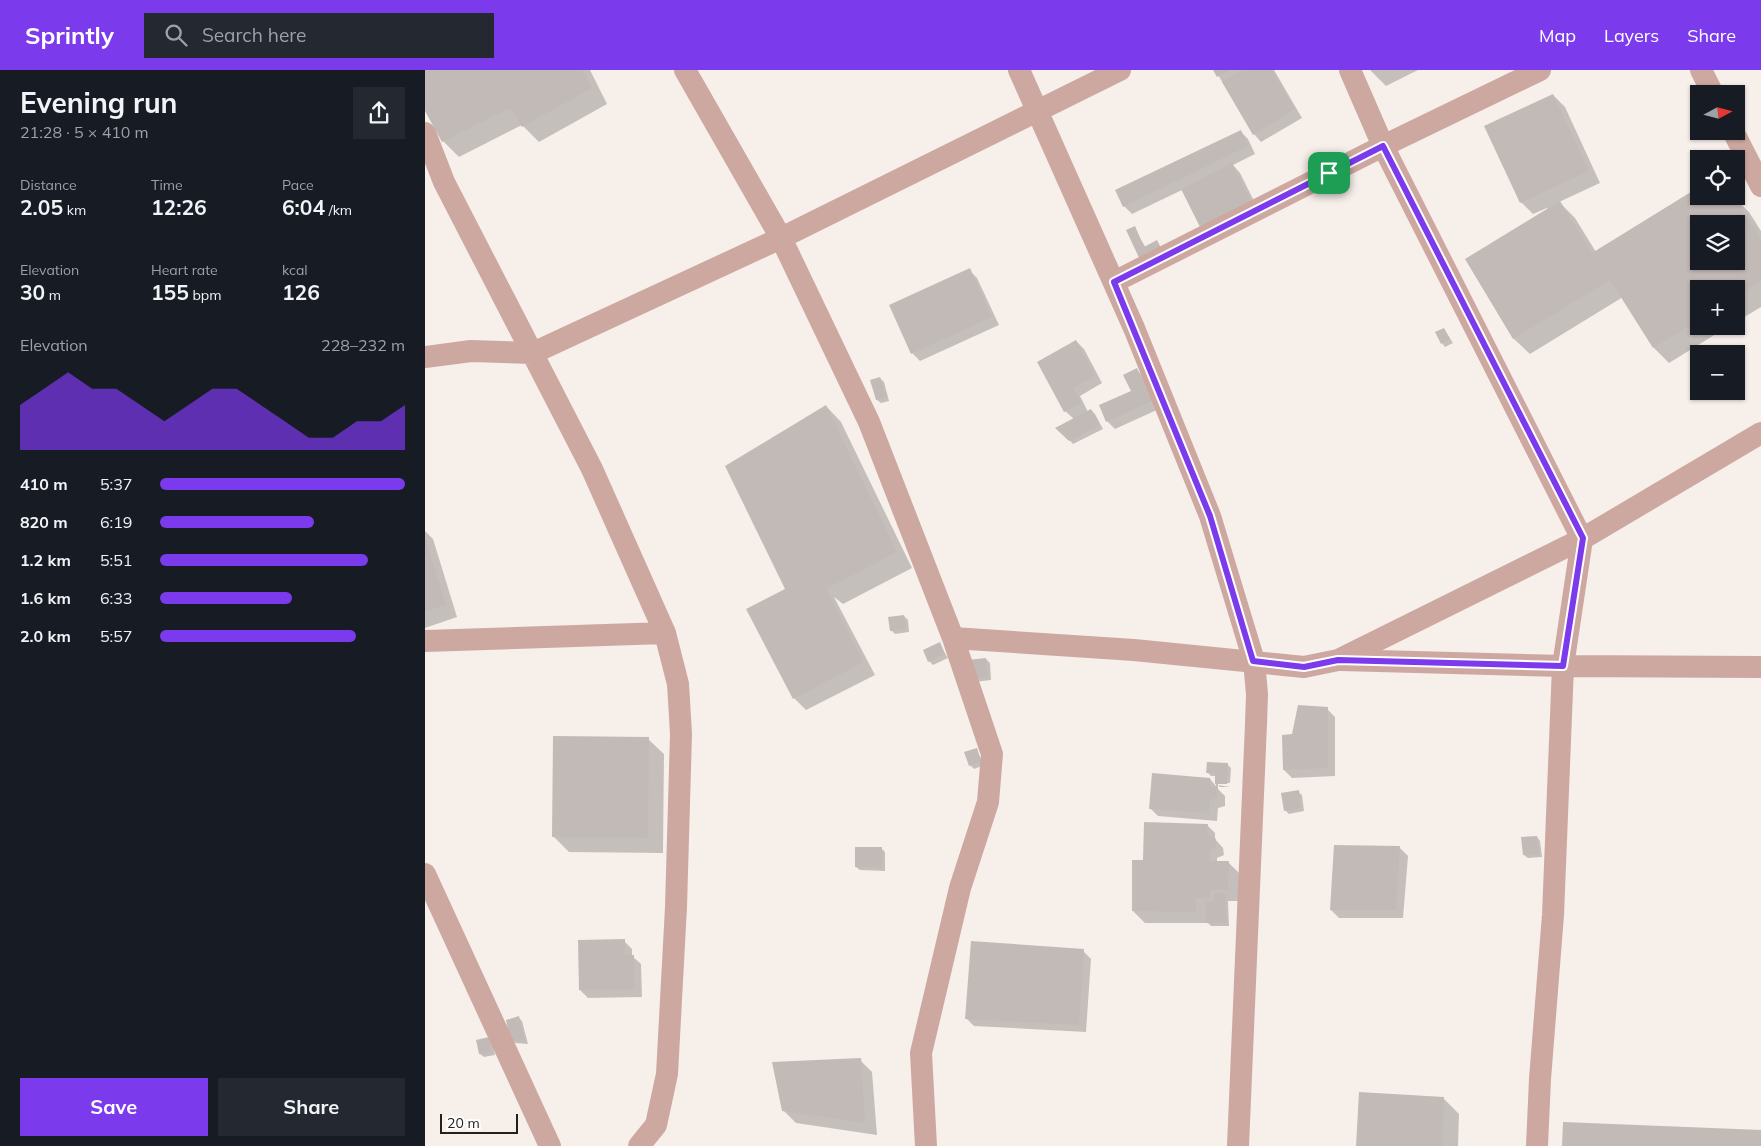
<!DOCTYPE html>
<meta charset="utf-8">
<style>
body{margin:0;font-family:Mulish,sans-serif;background:#242831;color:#f1f3f6;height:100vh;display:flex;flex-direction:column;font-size:19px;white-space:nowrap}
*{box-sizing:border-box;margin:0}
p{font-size:16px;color:#9ea1a6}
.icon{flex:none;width:28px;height:28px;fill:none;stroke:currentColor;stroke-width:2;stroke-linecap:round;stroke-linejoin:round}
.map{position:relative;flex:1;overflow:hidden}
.details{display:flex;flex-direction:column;background:#171b24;width:425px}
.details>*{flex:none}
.needle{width:32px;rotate:83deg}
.buttons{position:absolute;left:1265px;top:15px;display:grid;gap:10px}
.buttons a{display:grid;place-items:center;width:55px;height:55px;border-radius:0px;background:#171b24;box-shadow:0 1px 4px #0004;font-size:25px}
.scale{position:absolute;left:15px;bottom:12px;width:78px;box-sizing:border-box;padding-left:5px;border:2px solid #23201e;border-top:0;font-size:14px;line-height:18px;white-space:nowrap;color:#23201e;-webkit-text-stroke:4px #fffdfc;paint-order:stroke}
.pin{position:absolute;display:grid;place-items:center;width:42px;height:42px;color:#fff;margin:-21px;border-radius:10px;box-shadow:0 2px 8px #0006}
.round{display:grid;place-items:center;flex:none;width:52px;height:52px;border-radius:0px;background:#242831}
.overview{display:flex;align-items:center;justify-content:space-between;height:85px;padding:0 20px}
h1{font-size:28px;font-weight:700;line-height:38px}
.stats{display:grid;grid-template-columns:repeat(3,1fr);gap:8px;height:85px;padding:5px 20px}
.stats div{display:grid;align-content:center}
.stats b{font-size:21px;font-weight:700}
.stats small{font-size:14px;font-weight:400}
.stats p{font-size:14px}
.chart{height:140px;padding:10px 20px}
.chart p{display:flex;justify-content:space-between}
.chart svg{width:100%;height:90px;margin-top:5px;fill:#7c3aed;opacity:.7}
.button{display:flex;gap:10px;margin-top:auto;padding:10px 20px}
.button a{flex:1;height:58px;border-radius:0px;background:#7c3aed;color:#fff;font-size:20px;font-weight:700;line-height:58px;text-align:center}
.button a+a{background:#242831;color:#f1f3f6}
ul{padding:0 20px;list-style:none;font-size:16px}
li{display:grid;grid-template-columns:80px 60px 1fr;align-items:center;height:38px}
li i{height:12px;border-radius:6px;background:#7c3aed}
header{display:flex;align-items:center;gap:30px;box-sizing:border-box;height:70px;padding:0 25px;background:#7c3aed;color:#fff}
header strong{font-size:24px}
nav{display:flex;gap:28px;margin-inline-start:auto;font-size:18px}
.search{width:350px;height:45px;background:#242831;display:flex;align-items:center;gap:12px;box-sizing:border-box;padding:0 18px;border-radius:0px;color:#9ea1a6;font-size:19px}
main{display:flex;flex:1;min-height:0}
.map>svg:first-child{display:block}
.shadow{fill:#0003;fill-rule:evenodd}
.building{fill:#c2bab6;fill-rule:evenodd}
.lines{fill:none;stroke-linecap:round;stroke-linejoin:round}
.street{stroke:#cda8a0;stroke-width:22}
.route-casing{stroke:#fff;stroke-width:10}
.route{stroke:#7c3aed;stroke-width:6}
</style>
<header>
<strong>Sprintly</strong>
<div class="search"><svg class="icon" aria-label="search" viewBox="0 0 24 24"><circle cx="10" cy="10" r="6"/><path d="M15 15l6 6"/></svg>Search here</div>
<nav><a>Map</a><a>Layers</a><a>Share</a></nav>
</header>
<main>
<section class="details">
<div class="overview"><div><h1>Evening run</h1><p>21:28 · 5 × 410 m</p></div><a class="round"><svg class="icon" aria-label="share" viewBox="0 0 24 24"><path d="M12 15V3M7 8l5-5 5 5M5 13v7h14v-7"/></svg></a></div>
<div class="stats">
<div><p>Distance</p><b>2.05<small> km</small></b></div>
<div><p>Time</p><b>12:26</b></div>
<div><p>Pace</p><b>6:04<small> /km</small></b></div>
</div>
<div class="stats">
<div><p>Elevation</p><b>30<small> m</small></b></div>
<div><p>Heart rate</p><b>155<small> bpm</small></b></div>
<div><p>kcal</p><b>126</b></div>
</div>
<div class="chart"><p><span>Elevation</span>228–232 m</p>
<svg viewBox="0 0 160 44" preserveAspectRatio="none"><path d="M0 44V22L10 14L20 6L30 14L40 14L50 22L60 30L70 22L80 14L90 14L100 22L110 30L120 38L130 38L140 30L150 30L160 22V44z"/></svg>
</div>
<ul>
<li><b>410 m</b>5:37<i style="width:100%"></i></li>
<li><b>820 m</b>6:19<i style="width:63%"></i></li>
<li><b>1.2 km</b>5:51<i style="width:85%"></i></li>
<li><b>1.6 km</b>6:33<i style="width:54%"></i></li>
<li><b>2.0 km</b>5:57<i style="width:80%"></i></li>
</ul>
<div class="button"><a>Save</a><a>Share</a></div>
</section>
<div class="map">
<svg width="1336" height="1076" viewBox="0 0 1336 1076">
<rect width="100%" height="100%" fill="#f7efea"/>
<!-- shadow -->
<path class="shadow" d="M 0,0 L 165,0 L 182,34 L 114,72 L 97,55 L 34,87 L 18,71 L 0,38 Z
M 790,0 L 849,0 L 877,48 L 836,72 L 829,64 Z
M 945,0 L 993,0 L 961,16 Z
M 1128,25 L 1140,37 L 1175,113 L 1134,132 L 1150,148 L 1171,182 L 1274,126 L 1308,126 L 1324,142 L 1336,161 L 1336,237 L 1311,252 L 1311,219 L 1274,219 L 1274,256 L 1304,256 L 1244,293 L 1229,278 L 1198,227 L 1105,284 L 1089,269 L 1041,190 L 1123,139 L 1122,138 L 1108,144 L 1096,132 ZM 1274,154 L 1311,154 L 1311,191 L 1274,191 Z
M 815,61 L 823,69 L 830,84 L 808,95 L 815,103 L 835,143 L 757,120 L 707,144 L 699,136 Z
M 709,158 L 721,178 L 732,172 L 741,187 L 721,197 Z
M 544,200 L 552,208 L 574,255 L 495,291 L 487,283 Z
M 1019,259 L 1028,273 L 1020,277 L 1017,273 Z
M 651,271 L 659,279 L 677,313 L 655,326 L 663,342 L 666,340 L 670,344 L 678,359 L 648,374 L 633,358 L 649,349 L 640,341 Z
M 712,300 L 720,308 L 734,339 L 690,359 L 682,351 L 707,321 Z
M 455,308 L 459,312 L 464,331 L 456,333 L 452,330 L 446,311 Z
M 401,336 L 416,352 L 487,498 L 418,534 L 409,527 L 450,605 L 381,640 L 369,628 L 323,540 L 361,520 Z
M 0,461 L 8,469 L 32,547 L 0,558 Z
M 479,546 L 483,550 L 484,562 L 470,564 L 466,560 Z
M 514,574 L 523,588 L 508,595 L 504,591 Z
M 561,589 L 565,593 L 566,610 L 549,612 Z
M 902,639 L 910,647 L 910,706 L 867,708 L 859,700 Z
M 223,669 L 239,684 L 238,783 L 144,782 L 128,766 Z
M 551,679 L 559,695 L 549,699 L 545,695 Z
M 802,694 L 806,698 L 805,713 L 793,713 L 793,715 L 805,717 L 795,717 L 793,715 L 793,719 L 800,726 L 800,736 L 793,738 L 792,751 L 733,746 L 725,738 L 785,709 L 791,716 L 791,706 L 786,706 L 782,702 Z
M 873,722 L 877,725 L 879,741 L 864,744 L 860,740 Z
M 782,755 L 790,763 L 790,769 L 798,778 L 799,785 L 792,788 L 792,792 L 803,792 L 815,804 L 815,831 L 803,831 L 804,856 L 786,856 L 783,853 L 720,853 L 708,841 L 719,791 Z
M 1112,767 L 1115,771 L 1117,787 L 1103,788 L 1099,785 Z
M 456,778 L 460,782 L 460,801 L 435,800 L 431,797 Z
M 975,778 L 983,786 L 978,848 L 914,848 L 906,840 Z
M 199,871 L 207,879 L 207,886 L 216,894 L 217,927 L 163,928 L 155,920 Z
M 658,881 L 666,889 L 661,962 L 549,956 L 541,948 Z
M 94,948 L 97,951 L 103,974 L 90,973 L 86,969 Z
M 52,971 L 67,972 L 70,985 L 59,987 L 55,984 Z
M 435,990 L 447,1002 L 452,1065 L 371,1053 L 359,1041 Z
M 1018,1028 L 1034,1044 L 1033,1076 L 933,1076 Z"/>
<!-- building -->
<path class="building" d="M 0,0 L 158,0 L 167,18 L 97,57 L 85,38 L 17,72 L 0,41 Z
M 788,0 L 806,0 L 792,7 Z
M 818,0 L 847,0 L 870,39 L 828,65 L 797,12 Z
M 1128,24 L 1164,101 L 1095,133 L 1059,56 Z
M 816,60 L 823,76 L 698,137 L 690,120 Z
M 807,93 L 828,135 L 777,161 L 756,119 Z
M 1274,117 L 1274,126 L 1310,126 L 1336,170 L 1336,211 L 1311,227 L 1311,219 L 1274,219 L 1274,250 L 1228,278 L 1185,210 L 1088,269 L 1040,189 L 1135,131 L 1167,183 ZM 1274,154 L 1311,154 L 1311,191 L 1274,191 Z
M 710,156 L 719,177 L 732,170 L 739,184 L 717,194 L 701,160 Z
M 545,198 L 567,247 L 486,284 L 464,235 Z
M 1019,258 L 1025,269 L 1016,274 L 1010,262 Z
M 651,270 L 670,305 L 648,318 L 656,333 L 639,342 L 612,292 Z
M 712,298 L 727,331 L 681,352 L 674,335 L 706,321 L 698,305 Z
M 455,307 L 462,327 L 451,330 L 445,310 Z
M 401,335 L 472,482 L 401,519 L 439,592 L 368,629 L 321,539 L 360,519 L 300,396 Z
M 666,339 L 675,355 L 644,371 L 630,358 Z
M 0,469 L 21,535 L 0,542 Z
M 479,545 L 481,559 L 465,561 L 463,547 Z
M 515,572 L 520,584 L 503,592 L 498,580 Z
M 561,588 L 563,607 L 544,608 L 542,590 Z
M 873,635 L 903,637 L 903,698 L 858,700 L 857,665 L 867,664 Z
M 128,666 L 224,667 L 223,768 L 127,767 Z
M 552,678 L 556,691 L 544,696 L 539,682 Z
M 782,692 L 803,693 L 802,714 L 790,714 L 790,703 L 781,703 Z
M 727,703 L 785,708 L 785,716 L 793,717 L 792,728 L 785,730 L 784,743 L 724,739 Z
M 874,720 L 876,738 L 859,741 L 856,723 Z
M 719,752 L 783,754 L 782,765 L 791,769 L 791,777 L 785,780 L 784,791 L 804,791 L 803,820 L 785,820 L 785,828 L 771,828 L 771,842 L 707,841 L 707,790 L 718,790 Z
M 1112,766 L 1114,784 L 1098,785 L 1096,767 Z
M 909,775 L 975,776 L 971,840 L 905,840 Z
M 430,777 L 457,777 L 457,798 L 430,797 Z
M 789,823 L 800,823 L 801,853 L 781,853 L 781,832 L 790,832 Z
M 200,869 L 200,885 L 209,885 L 209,919 L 154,920 L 153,870 Z
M 546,871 L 659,879 L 654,955 L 540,949 Z
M 94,946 L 100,971 L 85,970 L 81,950 Z
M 64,967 L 67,982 L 54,984 L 51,970 Z
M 436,988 L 440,1053 L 357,1041 L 347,992 Z
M 934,1022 L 1019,1027 L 1017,1076 L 931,1076 Z
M 1138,1052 L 1336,1060 L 1336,1076 L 1137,1076 Z"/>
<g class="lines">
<!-- street -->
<path class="street" d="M 260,0 L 356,168 L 444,352 L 528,568 L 567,684 L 563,732 L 535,818 L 496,983 L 501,1076
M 594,0 L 709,258 L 785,446 L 829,591 L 832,624 L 831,654 L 813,1076
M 1276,0 L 1288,24
M 1308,61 L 1336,116
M 0,63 L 19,112 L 167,399 L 240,563 L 253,614 L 256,664 L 251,837 L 242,1004 L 231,1055 L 214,1076
M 689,212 L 958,76 L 1115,0
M 0,287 L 46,281 L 108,283 L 356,168 L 695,0
M 528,568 L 709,580 L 879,597 L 913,590 L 1157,469 L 958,76 L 925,0
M 0,571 L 240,563
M 916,590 L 1138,596 L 1336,597
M 0,804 L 125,1076
M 1112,1076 L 1115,1009 L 1128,845 L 1138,596 L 1157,469 L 1336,363"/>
</g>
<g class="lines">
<defs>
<path id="route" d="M 958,76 L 1158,468 L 1138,596 L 913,590 L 879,597 L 828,591 L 785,446 L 689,212 Z"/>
</defs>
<!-- route casing -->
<use href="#route" class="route-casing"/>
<!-- route -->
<use href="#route" class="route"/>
</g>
</svg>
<div class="buttons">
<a><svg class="needle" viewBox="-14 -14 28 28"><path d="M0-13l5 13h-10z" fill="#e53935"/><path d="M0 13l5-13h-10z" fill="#9ea1a6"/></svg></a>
<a><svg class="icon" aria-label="locate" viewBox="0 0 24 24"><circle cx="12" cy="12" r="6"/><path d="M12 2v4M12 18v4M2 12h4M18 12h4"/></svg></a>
<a><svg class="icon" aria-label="layers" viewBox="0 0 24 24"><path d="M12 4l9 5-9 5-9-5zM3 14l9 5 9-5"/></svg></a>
<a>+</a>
<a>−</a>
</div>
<div class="scale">20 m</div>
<div class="pin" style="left:904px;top:103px;background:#1e9e55"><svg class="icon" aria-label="arrive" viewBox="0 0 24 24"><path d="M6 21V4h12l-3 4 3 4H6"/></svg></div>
</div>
</main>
